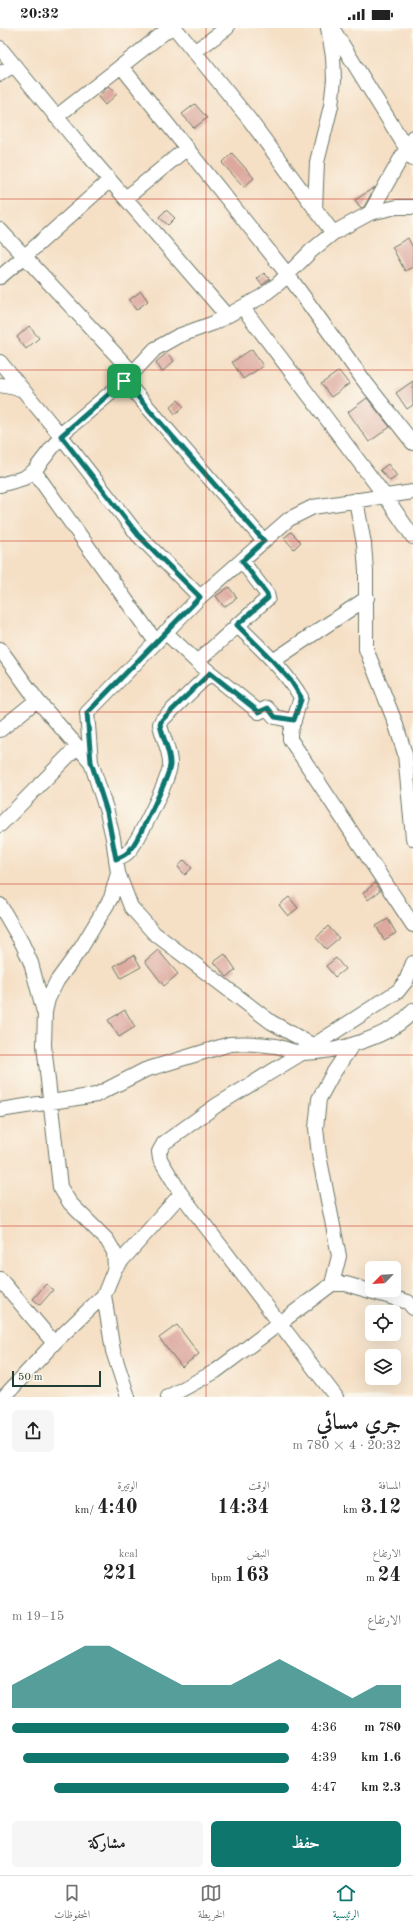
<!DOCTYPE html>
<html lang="ar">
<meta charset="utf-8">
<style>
body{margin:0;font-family:"Old Standard TT",Amiri,serif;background:#f6f6f6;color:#222;direction:rtl;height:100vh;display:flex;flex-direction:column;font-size:15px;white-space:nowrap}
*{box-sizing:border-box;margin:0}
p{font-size:13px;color:#767676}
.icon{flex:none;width:22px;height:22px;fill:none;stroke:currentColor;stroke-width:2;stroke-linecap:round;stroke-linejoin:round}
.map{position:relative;height:1369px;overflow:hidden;direction:ltr}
.panel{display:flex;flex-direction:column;background:#fff;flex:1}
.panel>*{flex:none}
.needle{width:26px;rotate:245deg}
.controls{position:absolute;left:365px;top:1233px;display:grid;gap:8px}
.controls a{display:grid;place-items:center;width:36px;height:36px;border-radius:6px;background:#fff;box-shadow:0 4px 16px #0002;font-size:20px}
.scale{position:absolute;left:12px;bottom:10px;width:89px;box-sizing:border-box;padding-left:4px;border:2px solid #1f3d34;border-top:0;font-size:11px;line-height:14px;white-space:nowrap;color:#1f3d34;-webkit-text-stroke:3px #fbf7ec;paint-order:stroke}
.pin{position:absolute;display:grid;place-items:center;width:34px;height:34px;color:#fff;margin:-17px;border-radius:8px;box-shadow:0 2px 6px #0006}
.round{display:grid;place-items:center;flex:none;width:42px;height:42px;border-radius:6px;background:#f6f6f6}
.head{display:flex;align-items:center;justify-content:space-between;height:68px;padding:0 12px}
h1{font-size:22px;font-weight:800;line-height:30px}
.figures{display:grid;grid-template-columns:repeat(3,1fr);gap:6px;height:68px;padding:4px 12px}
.figures div{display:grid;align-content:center}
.figures b{font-size:20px;font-weight:800}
.figures small{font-size:11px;font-weight:400}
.figures p{font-size:11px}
.chart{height:112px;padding:8px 12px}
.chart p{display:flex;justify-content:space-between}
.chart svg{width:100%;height:72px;margin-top:4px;fill:#0f766e;opacity:.7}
.button{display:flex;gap:8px;margin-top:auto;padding:8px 12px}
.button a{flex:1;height:46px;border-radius:6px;background:#0f766e;color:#fff;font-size:16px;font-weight:800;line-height:46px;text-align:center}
.button a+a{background:#f6f6f6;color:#222}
ul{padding:0 12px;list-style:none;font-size:13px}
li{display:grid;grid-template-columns:64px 48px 1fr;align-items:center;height:30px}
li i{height:10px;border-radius:5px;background:#0f766e}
.status{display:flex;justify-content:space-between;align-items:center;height:28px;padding:0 20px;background:#fff;direction:ltr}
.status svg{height:11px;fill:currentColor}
.menu{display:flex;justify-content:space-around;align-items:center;height:56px;border-top:1px solid #e0e0e0;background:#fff;font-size:11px;color:#767676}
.menu a{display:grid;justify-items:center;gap:2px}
.menu .selected{color:#0f766e}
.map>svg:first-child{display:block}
.building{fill:#dda99f}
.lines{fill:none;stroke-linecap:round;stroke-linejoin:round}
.minor-casing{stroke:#6a7667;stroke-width:16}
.minor{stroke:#fff;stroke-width:14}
.route-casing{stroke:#fff;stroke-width:8}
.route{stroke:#0f766e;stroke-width:5}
.grid{fill:none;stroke:#c8321e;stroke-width:1;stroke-opacity:0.55}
</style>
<div class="status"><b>20:32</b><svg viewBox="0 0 49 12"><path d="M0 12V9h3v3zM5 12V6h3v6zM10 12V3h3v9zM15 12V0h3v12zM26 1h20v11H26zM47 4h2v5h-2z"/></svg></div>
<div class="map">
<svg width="413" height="1369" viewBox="0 0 413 1369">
<rect width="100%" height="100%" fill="#fbf7ec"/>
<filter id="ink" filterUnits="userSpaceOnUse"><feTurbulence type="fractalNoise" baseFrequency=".025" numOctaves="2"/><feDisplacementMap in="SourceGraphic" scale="8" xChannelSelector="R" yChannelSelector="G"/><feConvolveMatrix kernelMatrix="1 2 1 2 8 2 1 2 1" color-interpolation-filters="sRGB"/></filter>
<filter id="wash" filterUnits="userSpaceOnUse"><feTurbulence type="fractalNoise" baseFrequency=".012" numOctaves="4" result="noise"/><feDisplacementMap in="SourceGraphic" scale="16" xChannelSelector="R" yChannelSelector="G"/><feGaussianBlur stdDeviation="0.9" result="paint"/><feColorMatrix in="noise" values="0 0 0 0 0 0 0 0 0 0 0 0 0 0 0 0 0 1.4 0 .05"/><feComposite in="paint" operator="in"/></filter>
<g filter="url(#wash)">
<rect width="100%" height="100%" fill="#f5dfc5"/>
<g id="blocks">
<!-- building -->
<path class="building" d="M 109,58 L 117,66 L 105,77 L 98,69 Z
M 195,76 L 207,90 L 194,100 L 182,86 Z
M 232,125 L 254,150 L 244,159 L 222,135 Z
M 375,159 L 364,179 L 361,180 L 355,172 Z
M 166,182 L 175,190 L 168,197 L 159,189 Z
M 408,210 L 413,220 L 413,239 L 405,243 L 392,219 Z
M 264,245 L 270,251 L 262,257 L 257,251 Z
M 141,263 L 148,273 L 136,282 L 129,272 Z
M 29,298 L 39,310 L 26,321 L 17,309 Z
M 252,321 L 263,338 L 243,351 L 232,334 Z
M 167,325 L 174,333 L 162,344 L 156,334 Z
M 339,343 L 349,356 L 331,369 L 321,356 Z
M 413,353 L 413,377 L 407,381 L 396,365 Z
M 367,370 L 390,399 L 369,414 L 348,384 Z
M 178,372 L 184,379 L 175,386 L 170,379 Z
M 388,436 L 397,448 L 390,453 L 380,442 Z
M 291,504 L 301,514 L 294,521 L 284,510 Z
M 229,559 L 237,570 L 224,579 L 216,568 Z
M 184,832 L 192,840 L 185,847 L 178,839 Z
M 375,855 L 380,863 L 368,872 L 363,865 Z
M 289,869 L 298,880 L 288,888 L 279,877 Z
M 388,891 L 396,905 L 384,912 L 376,898 Z
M 328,898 L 339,910 L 326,921 L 316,910 Z
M 158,922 L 178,946 L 164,958 L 145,933 Z
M 225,926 L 236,942 L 227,949 L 214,934 Z
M 134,927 L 141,939 L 121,950 L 114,938 Z
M 336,930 L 345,941 L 335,949 L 326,938 Z
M 125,982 L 135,999 L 119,1009 L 108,992 Z
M 46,1256 L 53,1262 L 40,1277 L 33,1271 Z
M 177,1297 L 199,1326 L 182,1339 L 159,1310 Z"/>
</g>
</g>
<g filter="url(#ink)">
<use href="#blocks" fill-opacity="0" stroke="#6a7667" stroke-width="1"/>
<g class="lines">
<defs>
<path id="minor" d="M 175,0 L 249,91 L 333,205
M 332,0 L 413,131
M 0,20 L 83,121 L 227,288
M 194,24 L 227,0
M 121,38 L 288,247 L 365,354 L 413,415
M 0,46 L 13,37
M 56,89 L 170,0
M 126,170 L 187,120
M 315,181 L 317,134 L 331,78 L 334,52 L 333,28 L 328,0
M 370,185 L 413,109
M 0,202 L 133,345
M 0,249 L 25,228 L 110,152
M 243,280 L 385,468 L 413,509
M 0,334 L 61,408 L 138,507 L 200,569
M 125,353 L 264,513
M 0,357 L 21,361
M 34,443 L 156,614
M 0,457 L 24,450 L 34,443 L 65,403 L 125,353 L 155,321 L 178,308 L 214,295 L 261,269 L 279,255 L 311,223 L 333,205 L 370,185 L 397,179 L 413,179
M 356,472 L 364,516 L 366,543 L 366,621 L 395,694 L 405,726 L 413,810
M 237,597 C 260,620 284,641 301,669 L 290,705 L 290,711 L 413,897
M 165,604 L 197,634 L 259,684 L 267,680 L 275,689 L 294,693
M 0,621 L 37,672 L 91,734
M 273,633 L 367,570
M 197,634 L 268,570 L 267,566 L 242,533
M 0,702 L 37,672
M 0,797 L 77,719
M 116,831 C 121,829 126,827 129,823 C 139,812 169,751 170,737 C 171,724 162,709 160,696 L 162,692 L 210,645
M 118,845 L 131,879 L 154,905 L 271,994 L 314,1018
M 0,877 L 22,915 L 31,935 L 44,984
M 0,1082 L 96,1067 L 145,1042 L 230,1016 C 246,1015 261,1016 276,1018 C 285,1020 294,1025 303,1025 C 334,1025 395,1008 413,982
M 115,1240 L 114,1224 L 107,1212 L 70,1175 L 60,1159 L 44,1017 L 45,984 L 48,971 L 57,953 L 81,920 L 111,870 L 118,845 L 113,810 L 107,784 L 91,734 L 87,685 L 200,569 L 289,491 L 313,479 L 413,464
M 0,1251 L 54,1315
M 332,1256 L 339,1228 L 319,1127 L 316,1100 L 319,1071 L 332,1047 L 352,1017
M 104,1267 L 113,1323 L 128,1369
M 4,1369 L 54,1315 L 104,1267 L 115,1240 L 181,1166
M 168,1369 L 216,1343 L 332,1256 L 346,1256 L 408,1274 L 413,1280
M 336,1369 L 181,1166 L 160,1131 L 159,1124 L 164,1115 L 217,1077 L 302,1025 L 398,963 L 406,953 L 413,935"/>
</defs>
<!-- minor casing -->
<use href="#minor" class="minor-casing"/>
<!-- minor -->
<use href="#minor" class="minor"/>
</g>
</g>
<g class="lines" filter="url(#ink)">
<defs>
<path id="route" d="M 124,353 L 264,513 L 242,533 L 267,566 L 268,570 L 237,597 L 273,633 L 291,653 L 301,669 L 301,672 L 294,692 L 275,689 L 268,680 L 259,684 L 210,645 L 162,692 L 160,696 C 162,709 171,724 170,737 C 169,749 138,813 129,823 C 126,827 121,829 116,831 L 107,784 L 91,734 L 87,685 L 200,569 L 138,507 L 61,408 Z"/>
</defs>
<!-- route casing -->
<use href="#route" class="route-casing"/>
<!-- route -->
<use href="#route" class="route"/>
</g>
<!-- grid -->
<path class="grid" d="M 206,0 L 206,1369M 0,171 L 413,171M 0,342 L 413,342M 0,513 L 413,513M 0,684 L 413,684M 0,856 L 413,856M 0,1027 L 413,1027M 0,1198 L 413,1198"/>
</svg>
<div class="controls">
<a><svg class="needle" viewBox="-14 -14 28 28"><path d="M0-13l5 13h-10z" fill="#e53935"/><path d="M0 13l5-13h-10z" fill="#767676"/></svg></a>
<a><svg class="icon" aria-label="locate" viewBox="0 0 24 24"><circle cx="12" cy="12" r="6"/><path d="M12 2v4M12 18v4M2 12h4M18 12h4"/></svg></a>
<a><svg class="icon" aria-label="layers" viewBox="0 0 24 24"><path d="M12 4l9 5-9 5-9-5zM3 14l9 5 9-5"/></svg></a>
</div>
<div class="scale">50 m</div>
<div class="pin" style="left:124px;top:353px;background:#1e9e55"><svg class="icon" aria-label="arrive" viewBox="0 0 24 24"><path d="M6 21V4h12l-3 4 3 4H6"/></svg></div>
</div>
<section class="panel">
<div class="head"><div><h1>جري مسائي</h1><p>20:32 · 4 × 780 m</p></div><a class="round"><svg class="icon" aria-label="share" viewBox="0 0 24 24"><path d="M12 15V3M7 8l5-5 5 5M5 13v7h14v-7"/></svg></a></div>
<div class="figures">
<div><p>المسافة</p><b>3.12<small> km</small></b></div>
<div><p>الوقت</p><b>14:34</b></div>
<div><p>الوتيرة</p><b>4:40<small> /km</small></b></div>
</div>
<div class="figures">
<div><p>الارتفاع</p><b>24<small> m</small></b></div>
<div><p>النبض</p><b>163<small> bpm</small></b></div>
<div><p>kcal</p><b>221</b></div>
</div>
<div class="chart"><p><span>الارتفاع</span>15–19 m</p>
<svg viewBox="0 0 160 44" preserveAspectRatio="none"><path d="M0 44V30L10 22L20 14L30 6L40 6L50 14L60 22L70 30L80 30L90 30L100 22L110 14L120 22L130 30L140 38L150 30L160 30V44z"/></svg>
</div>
<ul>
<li><b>780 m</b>4:36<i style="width:100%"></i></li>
<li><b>1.6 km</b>4:39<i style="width:96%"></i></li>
<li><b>2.3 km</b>4:47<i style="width:85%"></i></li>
</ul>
<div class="button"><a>حفظ</a><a>مشاركة</a></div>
</section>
<nav class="menu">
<a class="selected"><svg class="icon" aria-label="home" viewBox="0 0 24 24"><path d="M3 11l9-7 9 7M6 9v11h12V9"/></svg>الرئيسية</a>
<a><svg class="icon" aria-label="map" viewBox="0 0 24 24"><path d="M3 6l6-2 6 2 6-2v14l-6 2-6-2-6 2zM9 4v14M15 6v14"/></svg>الخريطة</a>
<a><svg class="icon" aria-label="saved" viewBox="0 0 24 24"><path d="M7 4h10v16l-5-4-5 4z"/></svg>المحفوظات</a>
</nav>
